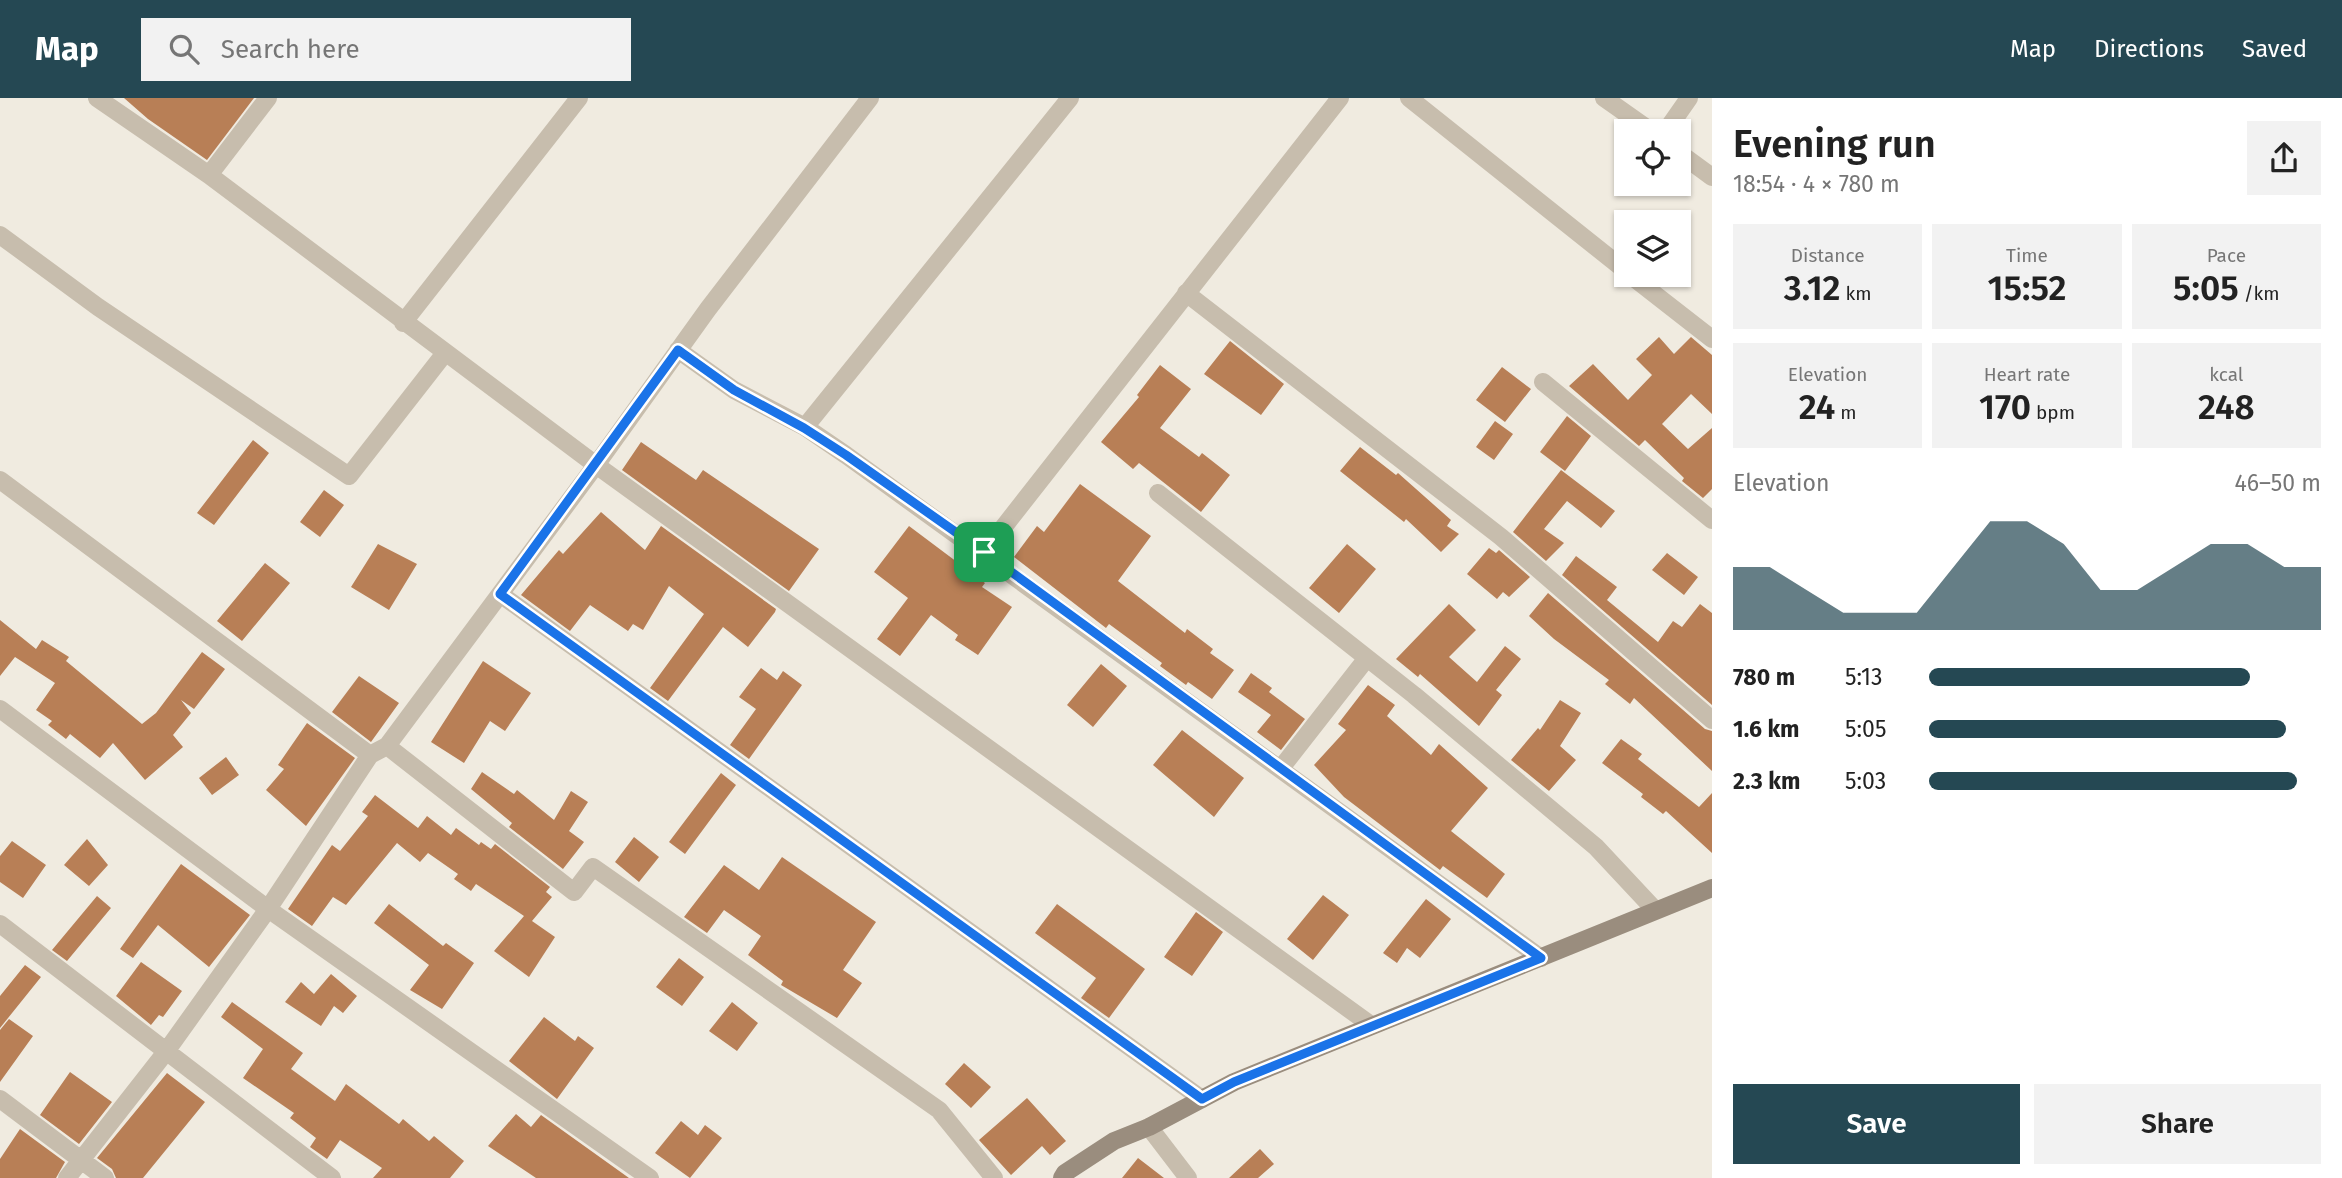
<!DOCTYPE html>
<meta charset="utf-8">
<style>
body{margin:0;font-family:"Fira Sans",sans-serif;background:#f2f2f2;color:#222;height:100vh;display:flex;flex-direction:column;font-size:26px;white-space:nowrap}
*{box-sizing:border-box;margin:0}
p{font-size:23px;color:#767676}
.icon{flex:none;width:38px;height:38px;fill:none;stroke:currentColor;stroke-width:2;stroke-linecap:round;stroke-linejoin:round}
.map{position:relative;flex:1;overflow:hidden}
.side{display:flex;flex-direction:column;background:#fff;width:630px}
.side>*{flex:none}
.controls{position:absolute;left:1614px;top:21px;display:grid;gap:14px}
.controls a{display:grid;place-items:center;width:77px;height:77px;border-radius:0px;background:#fff;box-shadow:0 2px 5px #0004;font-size:35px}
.pin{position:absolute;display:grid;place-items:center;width:60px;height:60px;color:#fff;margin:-30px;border-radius:14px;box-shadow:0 4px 10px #0006}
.round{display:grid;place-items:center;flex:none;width:74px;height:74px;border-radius:0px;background:#f2f2f2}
.headline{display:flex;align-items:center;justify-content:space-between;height:119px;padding:0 21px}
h1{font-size:38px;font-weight:600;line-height:52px}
.figures{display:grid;grid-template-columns:repeat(3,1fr);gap:10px;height:119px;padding:7px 21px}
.figures div{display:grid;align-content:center;border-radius:0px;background:#f2f2f2;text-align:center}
.figures b{font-size:35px;font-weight:600}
.figures small{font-size:19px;font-weight:400}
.figures p{font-size:19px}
.chart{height:196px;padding:14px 21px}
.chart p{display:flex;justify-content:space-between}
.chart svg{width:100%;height:126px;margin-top:7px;fill:#254853;opacity:.7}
.cta{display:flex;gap:14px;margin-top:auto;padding:14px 21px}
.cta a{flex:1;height:80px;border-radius:0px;background:#254853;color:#fff;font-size:28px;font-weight:600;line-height:80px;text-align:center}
.cta a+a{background:#f2f2f2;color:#222}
ul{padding:0 21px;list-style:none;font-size:23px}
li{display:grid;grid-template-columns:112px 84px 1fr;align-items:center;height:52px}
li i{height:18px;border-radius:9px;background:#254853}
header{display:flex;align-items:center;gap:42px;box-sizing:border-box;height:98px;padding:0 35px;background:#254853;color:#fff}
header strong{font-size:33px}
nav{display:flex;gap:38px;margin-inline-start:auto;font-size:24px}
.search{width:490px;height:63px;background:#f2f2f2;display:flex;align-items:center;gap:18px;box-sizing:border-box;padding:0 24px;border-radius:0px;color:#767676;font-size:26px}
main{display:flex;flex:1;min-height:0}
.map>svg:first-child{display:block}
.building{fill:#b87f56}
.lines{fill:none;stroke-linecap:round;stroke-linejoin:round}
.street{stroke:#c7bdad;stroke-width:18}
.secondary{stroke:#9a8d7e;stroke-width:18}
.route-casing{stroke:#fff;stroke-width:14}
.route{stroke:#1a73e8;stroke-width:9}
</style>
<header>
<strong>Map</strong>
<div class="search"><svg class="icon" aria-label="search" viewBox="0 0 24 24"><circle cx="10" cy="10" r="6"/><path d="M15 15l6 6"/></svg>Search here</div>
<nav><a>Map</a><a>Directions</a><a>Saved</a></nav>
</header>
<main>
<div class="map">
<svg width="1712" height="1080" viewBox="0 0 1712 1080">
<rect width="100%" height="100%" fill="#f0ebe0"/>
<!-- building -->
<path class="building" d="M 124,0 L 254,0 L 207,62 L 148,21 Z
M 1659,239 L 1674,256 L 1691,239 L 1712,257 L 1712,316 L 1691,296 L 1662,326 L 1688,351 L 1712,330 L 1712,391 L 1703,400 L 1682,383 L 1684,380 L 1645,342 L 1639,348 L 1569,288 L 1593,266 L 1628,302 L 1652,277 L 1636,261 Z
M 1230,243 L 1284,286 L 1261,317 L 1204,276 Z
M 1160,267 L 1191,291 L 1160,330 L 1199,359 L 1202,355 L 1230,377 L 1201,414 L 1139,365 L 1133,371 L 1101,344 L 1139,299 L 1137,297 Z
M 1502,269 L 1531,291 L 1505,324 L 1476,302 Z
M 1567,318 L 1591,338 L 1565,373 L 1540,354 Z
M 1495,323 L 1513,336 L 1494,362 L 1476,349 Z
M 253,342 L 269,355 L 214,427 L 197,415 Z
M 641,344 L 696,382 L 703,372 L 819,451 L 789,493 L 622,372 Z
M 1360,349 L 1396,377 L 1398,375 L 1451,422 L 1447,428 L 1459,436 L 1441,454 L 1406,421 L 1404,424 L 1340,373 Z
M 1561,372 L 1615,413 L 1601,430 L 1567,403 L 1544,431 L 1564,445 L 1546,463 L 1513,434 Z
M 1080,386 L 1151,438 L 1118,483 L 1185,535 L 1187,531 L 1213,551 L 1210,555 L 1234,572 L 1212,601 L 1188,584 L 1186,587 L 1160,568 L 1162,565 L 1109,526 L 1106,530 L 1014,459 L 1037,428 L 1044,434 Z
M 324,392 L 344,407 L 320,439 L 300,424 Z
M 601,414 L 645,452 L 661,428 L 776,511 L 775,514 L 748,549 L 723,529 L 668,603 L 650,590 L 704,516 L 669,488 L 643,532 L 633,526 L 628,533 L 590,507 L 570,533 L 521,497 L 559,452 L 563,456 Z
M 909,428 L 985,485 L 982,489 L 1012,509 L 978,557 L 955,542 L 958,537 L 931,517 L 900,558 L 877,541 L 908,500 L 874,474 Z
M 378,446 L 417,466 L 389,512 L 351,489 Z
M 1347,446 L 1376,471 L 1339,515 L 1309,490 Z
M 1489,450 L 1496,455 L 1499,452 L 1530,479 L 1509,499 L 1503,494 L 1497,501 L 1467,476 Z
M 1667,455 L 1698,479 L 1684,497 L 1652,472 Z
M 1576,458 L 1617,489 L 1607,502 L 1658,544 L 1673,523 L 1682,529 L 1700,506 L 1712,515 L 1712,607 L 1562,477 Z
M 265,465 L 290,485 L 242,543 L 217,523 Z
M 1548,495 L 1705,631 L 1712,633 L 1712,673 L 1634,600 L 1630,606 L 1605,586 L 1609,582 L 1554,541 L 1529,518 Z
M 1449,506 L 1476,532 L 1449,559 L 1477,584 L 1505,548 L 1521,561 L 1496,592 L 1502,597 L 1479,628 L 1420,576 L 1418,579 L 1396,561 Z
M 0,522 L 36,551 L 42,542 L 69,559 L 66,563 L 142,626 L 156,615 L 202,554 L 225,571 L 194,611 L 181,602 L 191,615 L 173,637 L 183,649 L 145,682 L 113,645 L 100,660 L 70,636 L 66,641 L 48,627 L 52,623 L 36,612 L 55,585 L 15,559 L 0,578 Z
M 483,563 L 531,595 L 505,633 L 490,623 L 464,665 L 431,644 Z
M 1101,566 L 1127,588 L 1093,629 L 1067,607 Z
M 761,570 L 777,582 L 783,573 L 802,587 L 749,661 L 730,647 L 756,611 L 739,599 Z
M 1251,575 L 1272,590 L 1269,594 L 1305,621 L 1281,652 L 1257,634 L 1271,617 L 1238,594 Z
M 359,578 L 399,605 L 371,644 L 332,614 Z
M 1368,587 L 1395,607 L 1387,618 L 1431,657 L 1439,646 L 1488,690 L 1451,733 L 1505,776 L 1487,800 L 1443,768 L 1440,772 L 1344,699 L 1314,667 L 1346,632 L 1338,626 Z
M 1560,602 L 1581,615 L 1560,648 L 1576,662 L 1549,693 L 1511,662 L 1538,630 L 1540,632 Z
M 307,625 L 355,660 L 306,728 L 266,692 L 284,671 L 278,667 Z
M 1182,632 L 1244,680 L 1214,719 L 1153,667 Z
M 1621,641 L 1642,656 L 1638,661 L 1699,709 L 1712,695 L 1712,755 L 1666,713 L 1663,716 L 1641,699 L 1643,696 L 1602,665 Z
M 226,659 L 239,677 L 212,697 L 199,680 Z
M 482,674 L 514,696 L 517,692 L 554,722 L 571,693 L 588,704 L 569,733 L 584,744 L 563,771 L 509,729 L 512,725 L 471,691 Z
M 721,675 L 736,687 L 685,756 L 669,744 Z
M 375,697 L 418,730 L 427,718 L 451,737 L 456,730 L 479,747 L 481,744 L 491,751 L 495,746 L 550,789 L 546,794 L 552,799 L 532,823 L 555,839 L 529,879 L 494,853 L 524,818 L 476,786 L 471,793 L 454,781 L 458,776 L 428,755 L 420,764 L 397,745 L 346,807 L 333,799 L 312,828 L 288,811 L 332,747 L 340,753 L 368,718 L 362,714 Z
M 634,739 L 659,759 L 639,784 L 615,764 Z
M 87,741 L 108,767 L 89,788 L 64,767 Z
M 12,743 L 46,767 L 23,800 L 0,784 L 0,758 Z
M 782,759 L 876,824 L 843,872 L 862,885 L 837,920 L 781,887 L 783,883 L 748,857 L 761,838 L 724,812 L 707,835 L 684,819 L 724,767 L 759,792 Z
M 181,766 L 250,817 L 209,869 L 158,827 L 133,860 L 120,851 Z
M 1323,797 L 1349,817 L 1313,862 L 1287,841 Z
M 97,798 L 111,810 L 67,863 L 52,852 Z
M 1426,801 L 1451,821 L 1420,860 L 1407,850 L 1397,865 L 1383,855 Z
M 389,806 L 443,848 L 446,845 L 474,865 L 442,911 L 410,892 L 429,867 L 374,825 Z
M 1057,806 L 1145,871 L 1109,920 L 1081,900 L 1096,880 L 1035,835 Z
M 1196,814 L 1223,834 L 1192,878 L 1164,859 Z
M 679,860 L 704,879 L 682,908 L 656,889 Z
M 141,864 L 182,893 L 163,919 L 159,917 L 151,927 L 116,898 Z
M 25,867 L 41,879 L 0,930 L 0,898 Z
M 331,876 L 357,898 L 343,915 L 334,908 L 321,928 L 285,904 L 301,884 L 314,896 Z
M 232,904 L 303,955 L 291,971 L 335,1003 L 346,986 L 399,1026 L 403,1021 L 429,1043 L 434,1038 L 464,1063 L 450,1080 L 373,1080 L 382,1070 L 340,1042 L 327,1061 L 310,1049 L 316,1040 L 290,1020 L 294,1015 L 243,980 L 263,951 L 221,919 Z
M 732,904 L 758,925 L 737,953 L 709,933 Z
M 544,919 L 575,943 L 578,938 L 594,950 L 557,1001 L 509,963 Z
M 9,921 L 33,938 L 0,984 L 0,932 Z
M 964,965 L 991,989 L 971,1010 L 945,986 Z
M 70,974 L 112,1004 L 79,1046 L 40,1017 Z
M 167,975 L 205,1004 L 143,1080 L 116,1080 L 112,1071 L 97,1060 Z
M 1027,1000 L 1066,1043 L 1050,1057 L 1042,1048 L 1011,1077 L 979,1042 Z
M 516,1016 L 531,1029 L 541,1017 L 629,1080 L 536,1080 L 488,1048 Z
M 681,1023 L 698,1037 L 705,1027 L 722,1040 L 690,1080 L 655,1055 Z
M 20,1031 L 65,1064 L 56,1080 L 0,1080 L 0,1061 Z
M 1260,1051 L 1274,1066 L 1258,1080 L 1229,1080 Z
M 1138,1060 L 1164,1080 L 1122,1080 Z"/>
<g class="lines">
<!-- street -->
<path class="street" d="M 97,0 L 209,77
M 268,0 L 209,77 L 596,367 L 387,648 L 574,794 L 593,769 L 939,1012 L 994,1080
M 870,0 L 708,211 L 596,367 L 1371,927
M 1409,0 L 1626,173
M 1604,0 L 1651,33
M 1666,33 L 1689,0
M 1678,54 L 1712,79
M 0,137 L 98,209 L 349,378 L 445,255
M 1630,177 L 1712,241
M 1186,195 L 1501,439 L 1712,622
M 403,225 L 579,0
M 678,252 L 734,292 L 805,329 L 846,357 L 1541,860
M 1543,284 L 1712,422
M 805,329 L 1070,0
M 0,382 L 370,657
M 1158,395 L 1414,597 L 1596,749 L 1654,811
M 984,454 L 1340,0
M 500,496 L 1202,1001
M 0,611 L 268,811 L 650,1080
M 1281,670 L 1367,560
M 0,826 L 332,1080
M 0,1001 L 105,1080
M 1149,1029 L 1188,1080
M 67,1080 L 165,955 L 268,811 L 370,657 L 387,648"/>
<!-- secondary -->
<path class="secondary" d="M 1062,1080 L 1065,1075 L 1114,1043 L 1149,1029 L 1234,984 L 1712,790"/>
</g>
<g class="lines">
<defs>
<path id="route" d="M 678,252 L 734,292 L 804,330 L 846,357 L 984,454 L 1541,860 L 1234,984 L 1202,1001 L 500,496 Z"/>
</defs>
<!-- route casing -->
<use href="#route" class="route-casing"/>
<!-- route -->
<use href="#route" class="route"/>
</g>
</svg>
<div class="controls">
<a><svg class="icon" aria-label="locate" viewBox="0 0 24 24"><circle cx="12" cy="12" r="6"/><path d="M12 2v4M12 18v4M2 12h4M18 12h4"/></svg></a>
<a><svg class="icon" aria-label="layers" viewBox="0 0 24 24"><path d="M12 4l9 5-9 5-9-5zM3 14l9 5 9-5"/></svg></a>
</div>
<div class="pin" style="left:984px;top:454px;background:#1e9e55"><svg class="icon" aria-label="arrive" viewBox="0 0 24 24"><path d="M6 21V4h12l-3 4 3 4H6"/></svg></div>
</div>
<section class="side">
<div class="headline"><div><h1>Evening run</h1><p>18:54 · 4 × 780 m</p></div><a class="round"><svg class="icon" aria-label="share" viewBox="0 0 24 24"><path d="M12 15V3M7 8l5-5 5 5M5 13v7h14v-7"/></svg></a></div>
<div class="figures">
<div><p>Distance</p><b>3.12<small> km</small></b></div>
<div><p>Time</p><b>15:52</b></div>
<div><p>Pace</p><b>5:05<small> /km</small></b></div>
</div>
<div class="figures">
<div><p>Elevation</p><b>24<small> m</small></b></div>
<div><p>Heart rate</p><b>170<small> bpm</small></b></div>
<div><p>kcal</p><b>248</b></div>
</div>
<div class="chart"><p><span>Elevation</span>46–50 m</p>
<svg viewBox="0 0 160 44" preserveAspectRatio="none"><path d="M0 44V22L10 22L20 30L30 38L40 38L50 38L60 22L70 6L80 6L90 14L100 30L110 30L120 22L130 14L140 14L150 22L160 22V44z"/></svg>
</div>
<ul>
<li><b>780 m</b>5:13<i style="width:82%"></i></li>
<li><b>1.6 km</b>5:05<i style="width:91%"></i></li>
<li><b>2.3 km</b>5:03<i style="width:94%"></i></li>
</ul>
<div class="cta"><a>Save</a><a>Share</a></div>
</section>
</main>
